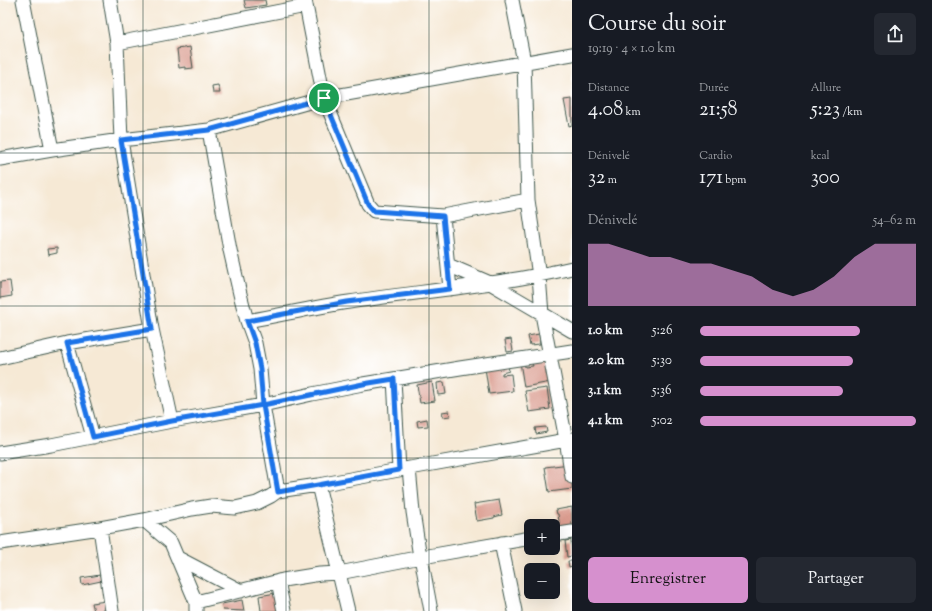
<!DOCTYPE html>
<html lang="fr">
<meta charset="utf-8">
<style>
body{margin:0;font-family:"Sorts Mill Goudy",serif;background:#242831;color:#f1f3f6;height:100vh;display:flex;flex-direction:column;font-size:15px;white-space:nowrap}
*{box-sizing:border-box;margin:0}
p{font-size:13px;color:#9ea1a6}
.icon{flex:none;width:22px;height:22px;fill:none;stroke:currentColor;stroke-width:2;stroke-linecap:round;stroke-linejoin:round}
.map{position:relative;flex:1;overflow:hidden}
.panel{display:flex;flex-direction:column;background:#171b24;width:360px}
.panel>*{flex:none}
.controls{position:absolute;left:524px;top:519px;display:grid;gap:8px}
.controls a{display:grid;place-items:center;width:36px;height:36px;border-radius:6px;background:#171b24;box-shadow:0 4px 16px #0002;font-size:20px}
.pin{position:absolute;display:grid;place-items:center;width:34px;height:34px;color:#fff;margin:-17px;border:2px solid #fff;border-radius:50%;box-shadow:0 1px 4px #0007}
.round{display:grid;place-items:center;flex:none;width:42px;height:42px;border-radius:6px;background:#242831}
.summary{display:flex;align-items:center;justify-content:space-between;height:68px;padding:0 16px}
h1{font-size:22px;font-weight:600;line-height:30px}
.metrics{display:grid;grid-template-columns:repeat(3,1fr);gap:6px;height:68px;padding:4px 16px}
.metrics div{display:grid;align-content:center}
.metrics b{font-size:20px;font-weight:600}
.metrics small{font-size:11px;font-weight:400}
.metrics p{font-size:11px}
.chart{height:112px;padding:8px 16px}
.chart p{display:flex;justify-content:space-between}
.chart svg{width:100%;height:72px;margin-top:4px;fill:#d690ce;opacity:.7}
.cta{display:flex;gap:8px;margin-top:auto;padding:8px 16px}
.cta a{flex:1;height:46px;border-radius:6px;background:#d690ce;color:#111;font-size:16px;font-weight:600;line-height:46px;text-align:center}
.cta a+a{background:#242831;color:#f1f3f6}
ul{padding:0 16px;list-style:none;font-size:13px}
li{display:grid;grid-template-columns:64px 48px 1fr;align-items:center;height:30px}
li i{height:10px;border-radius:5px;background:#d690ce}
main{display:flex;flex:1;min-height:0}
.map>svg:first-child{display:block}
.building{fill:#da9c8f}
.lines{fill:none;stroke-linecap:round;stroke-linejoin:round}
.minor-casing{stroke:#3f574c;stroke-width:15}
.minor{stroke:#fff;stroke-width:13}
.route-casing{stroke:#fff;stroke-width:8}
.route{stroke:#1a73e8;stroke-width:5}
.grid{fill:none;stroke:#1f3d34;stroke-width:1;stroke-opacity:0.55}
</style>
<main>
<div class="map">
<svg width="572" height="611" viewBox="0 0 572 611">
<rect width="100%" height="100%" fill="#fff"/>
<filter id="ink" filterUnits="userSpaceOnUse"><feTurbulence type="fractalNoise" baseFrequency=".025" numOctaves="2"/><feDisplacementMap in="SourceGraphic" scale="8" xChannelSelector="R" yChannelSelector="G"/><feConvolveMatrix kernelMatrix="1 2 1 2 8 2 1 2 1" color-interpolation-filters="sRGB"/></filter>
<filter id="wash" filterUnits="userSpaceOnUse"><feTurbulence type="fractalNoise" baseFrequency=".012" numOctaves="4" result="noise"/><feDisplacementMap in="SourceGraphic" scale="16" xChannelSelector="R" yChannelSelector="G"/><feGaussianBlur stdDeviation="0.9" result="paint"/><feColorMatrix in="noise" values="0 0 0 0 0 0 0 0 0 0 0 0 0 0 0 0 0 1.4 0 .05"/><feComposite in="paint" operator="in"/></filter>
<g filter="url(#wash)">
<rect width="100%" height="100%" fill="#f6e9d5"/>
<g id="blocks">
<!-- building -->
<path class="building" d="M 244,0 L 265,0 L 266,5 L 246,8 Z
M 190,47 L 193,68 L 185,69 L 185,67 L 179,68 L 177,49 Z
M 218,85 L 220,93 L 213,93 L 212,86 Z
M 572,99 L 572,125 L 569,126 L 564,100 Z
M 57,248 L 57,253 L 48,255 L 47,249 Z
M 10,281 L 12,296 L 0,298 L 0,282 Z
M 539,334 L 540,344 L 530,345 L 528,336 Z
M 511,339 L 513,351 L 507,352 L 505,340 Z
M 524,361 L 525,367 L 533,366 L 532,363 L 546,361 L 556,381 L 524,387 L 520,362 Z
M 508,365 L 509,371 L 502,373 L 502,375 L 511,374 L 513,391 L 489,394 L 485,368 Z
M 432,382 L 435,401 L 420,403 L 417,385 Z
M 444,382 L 446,394 L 438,395 L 437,383 Z
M 547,388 L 550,409 L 529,412 L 525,391 Z
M 449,411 L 450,416 L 443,417 L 442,412 Z
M 427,419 L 428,426 L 418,427 L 417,421 Z
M 546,427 L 547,432 L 536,434 L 535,428 Z
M 570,464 L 572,478 L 572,489 L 549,492 L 545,467 Z
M 499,500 L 502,515 L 494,517 L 494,518 L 477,521 L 474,504 Z
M 572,507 L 572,527 L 560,529 L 558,514 L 557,514 L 556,510 Z
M 571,540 L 572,556 L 567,557 L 565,541 Z
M 568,561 L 572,561 L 572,566 L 569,567 Z
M 100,575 L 101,581 L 82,585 L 81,578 Z
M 276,593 L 280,611 L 261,611 L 259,596 Z
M 242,600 L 244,611 L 223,610 L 222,604 Z
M 106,601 L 107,610 L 94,611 L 92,603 Z"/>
</g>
</g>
<g filter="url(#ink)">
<use href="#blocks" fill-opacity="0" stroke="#3f574c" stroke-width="1"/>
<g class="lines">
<defs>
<path id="minor" d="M 23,0 L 52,150
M 110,0 L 117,43 L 121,140 L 152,329 L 172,421
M 305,0 L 324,98 L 368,204 L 374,211 L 443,216 L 528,200
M 512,0 L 524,62 L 528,200 L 539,276 L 542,314 L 566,440 L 572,477
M 117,43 L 306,6
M 209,130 L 230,250 L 240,294 L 247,321 L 255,343 L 260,369 L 263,405 L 278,491
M 0,159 L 52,150 L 121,140 L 209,130 L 324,98 L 572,54
M 443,216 L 450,289
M 448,265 L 490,283 L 572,331
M 247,321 C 281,315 315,307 349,302 C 423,291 499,285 572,268
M 67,343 L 93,437
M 0,358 L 67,343 L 152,329
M 394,379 L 399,470
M 0,453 L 51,445 L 172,421 L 263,405 L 312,394 L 363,384 L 460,368 L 572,351
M 409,468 L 413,512 L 420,557
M 318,485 L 348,611
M 144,520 L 171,543 L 196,602 L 196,611
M 100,528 L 112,611
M 553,535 L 572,532
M 0,543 L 100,528 L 144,520 L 192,509 L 211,506 L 235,508 L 257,503 L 271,496 L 278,491 L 318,485 L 399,470 L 572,439
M 501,543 L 515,611
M 421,557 L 431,611
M 178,558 L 241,591
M 278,581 L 284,611
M 196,602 L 283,580 L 320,574 L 339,573 L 411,559 L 531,538"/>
</defs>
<!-- minor casing -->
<use href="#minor" class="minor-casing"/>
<!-- minor -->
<use href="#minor" class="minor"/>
</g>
</g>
<g class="lines" filter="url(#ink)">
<defs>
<path id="route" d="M 324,98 L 209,130 L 121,140 L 152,329 L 67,343 L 93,437 L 172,421 L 263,405 L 278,492 L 318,485 L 399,470 L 394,379 L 363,384 L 263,405 L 260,369 L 255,343 L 247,321 L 347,302 L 450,289 L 443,216 L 374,211 L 368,204 L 324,98"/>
</defs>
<!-- route casing -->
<use href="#route" class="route-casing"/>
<!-- route -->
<use href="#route" class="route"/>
</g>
<!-- grid -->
<path class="grid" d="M 143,0 L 143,611M 286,0 L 286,611M 429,0 L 429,611M 0,153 L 572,153M 0,306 L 572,306M 0,458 L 572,458"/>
</svg>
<div class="controls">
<a>+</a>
<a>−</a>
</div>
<div class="pin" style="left:324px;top:98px;background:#1e9e55"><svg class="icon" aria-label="arrive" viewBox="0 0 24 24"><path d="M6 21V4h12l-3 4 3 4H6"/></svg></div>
</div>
<section class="panel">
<div class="summary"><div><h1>Course du soir</h1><p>19:19 · 4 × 1.0 km</p></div><a class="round"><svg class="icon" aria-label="share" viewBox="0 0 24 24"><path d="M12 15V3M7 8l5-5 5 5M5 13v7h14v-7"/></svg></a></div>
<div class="metrics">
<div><p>Distance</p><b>4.08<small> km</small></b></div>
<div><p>Durée</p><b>21:58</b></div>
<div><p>Allure</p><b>5:23<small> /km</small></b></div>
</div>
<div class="metrics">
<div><p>Dénivelé</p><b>32<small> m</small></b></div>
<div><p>Cardio</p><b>171<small> bpm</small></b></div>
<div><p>kcal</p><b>300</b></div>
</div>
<div class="chart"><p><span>Dénivelé</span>54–62 m</p>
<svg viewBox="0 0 160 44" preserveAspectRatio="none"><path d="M0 44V6L10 6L20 10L30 14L40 14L50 18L60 18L70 22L80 26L90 34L100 38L110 34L120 26L130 14L140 6L150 6L160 6V44z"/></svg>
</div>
<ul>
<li><b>1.0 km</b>5:26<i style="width:74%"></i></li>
<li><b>2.0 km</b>5:30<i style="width:71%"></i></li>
<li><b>3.1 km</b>5:36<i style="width:66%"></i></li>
<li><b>4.1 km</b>5:02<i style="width:100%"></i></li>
</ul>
<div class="cta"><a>Enregistrer</a><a>Partager</a></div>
</section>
</main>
